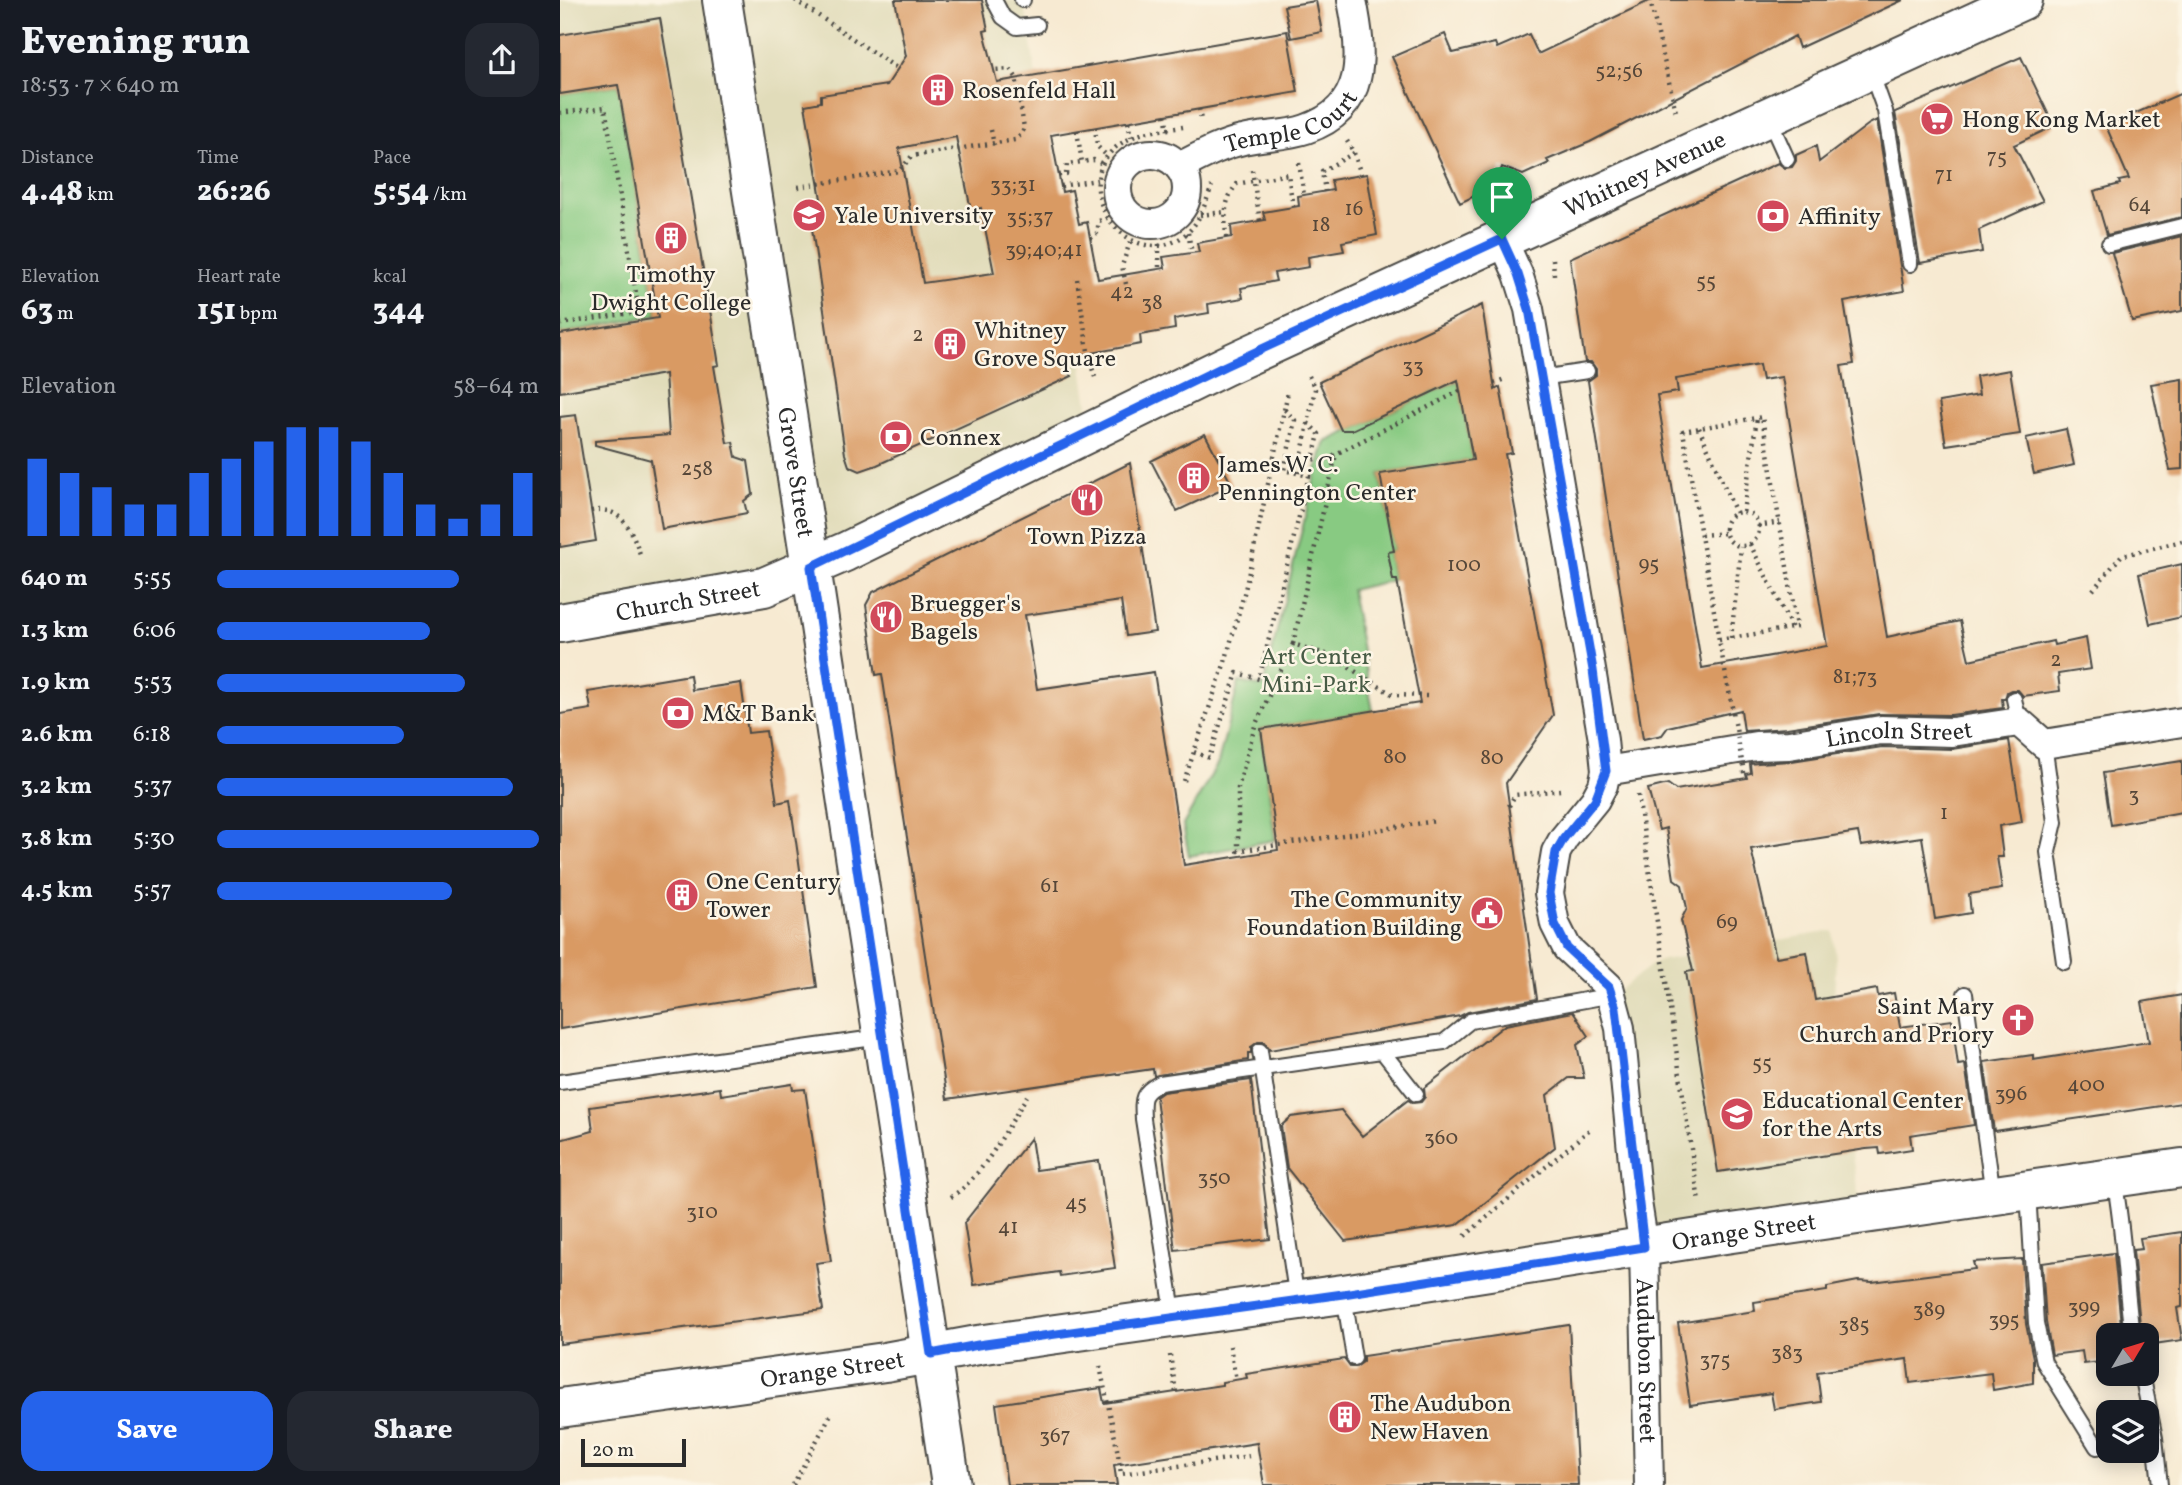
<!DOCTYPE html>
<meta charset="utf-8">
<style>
body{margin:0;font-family:Vollkorn,serif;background:#242831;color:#f1f3f6;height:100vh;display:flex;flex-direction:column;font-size:26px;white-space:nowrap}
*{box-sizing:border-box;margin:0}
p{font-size:23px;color:#9ea1a6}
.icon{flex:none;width:38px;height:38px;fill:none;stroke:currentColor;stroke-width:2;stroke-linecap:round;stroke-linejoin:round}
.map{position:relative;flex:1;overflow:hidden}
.drawer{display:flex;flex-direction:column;background:#171b24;width:560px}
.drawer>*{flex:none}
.needle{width:46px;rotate:52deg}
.controls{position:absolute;left:1536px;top:1323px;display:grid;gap:14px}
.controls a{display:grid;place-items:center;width:63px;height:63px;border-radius:14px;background:#171b24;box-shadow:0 4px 18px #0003;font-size:35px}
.scale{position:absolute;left:21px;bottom:18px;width:105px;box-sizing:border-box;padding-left:7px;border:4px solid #2b2b2b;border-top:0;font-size:19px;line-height:24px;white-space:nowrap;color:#2b2b2b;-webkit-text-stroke:5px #fcf5e5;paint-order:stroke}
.pin{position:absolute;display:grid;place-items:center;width:60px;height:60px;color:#fff;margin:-72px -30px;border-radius:50% 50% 50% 0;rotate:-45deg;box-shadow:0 0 7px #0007}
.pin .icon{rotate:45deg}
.round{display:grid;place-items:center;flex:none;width:74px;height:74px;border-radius:21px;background:#242831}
.overview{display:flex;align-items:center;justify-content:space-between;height:119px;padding:0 21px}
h1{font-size:38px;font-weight:800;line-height:52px}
.metrics{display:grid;grid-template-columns:repeat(3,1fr);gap:10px;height:119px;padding:7px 21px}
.metrics div{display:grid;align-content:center}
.metrics b{font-size:30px;font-weight:800}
.metrics small{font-size:19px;font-weight:400}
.metrics p{font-size:19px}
.chart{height:196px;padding:14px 21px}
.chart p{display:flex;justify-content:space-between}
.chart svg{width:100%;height:126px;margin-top:7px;stroke:#2563eb;stroke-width:6}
.button{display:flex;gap:14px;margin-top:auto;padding:14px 21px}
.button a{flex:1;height:80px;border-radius:21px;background:#2563eb;color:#fff;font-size:28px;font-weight:800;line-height:80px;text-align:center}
.button a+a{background:#242831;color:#f1f3f6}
ul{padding:0 21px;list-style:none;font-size:23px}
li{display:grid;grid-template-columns:112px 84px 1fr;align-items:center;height:52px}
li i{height:18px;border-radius:9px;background:#2563eb}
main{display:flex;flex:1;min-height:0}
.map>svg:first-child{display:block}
.built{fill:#e1dcba}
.green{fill:#88ca82;stroke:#5a7a56;stroke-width:2}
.building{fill:#d99a64;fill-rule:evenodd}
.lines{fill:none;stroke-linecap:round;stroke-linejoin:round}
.lane-casing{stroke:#4a4844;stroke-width:18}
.street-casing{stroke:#4a4844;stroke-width:32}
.secondary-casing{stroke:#4a4844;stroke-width:42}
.primary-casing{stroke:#4a4844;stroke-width:42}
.path{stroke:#4a4844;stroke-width:4.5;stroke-dasharray:2 5;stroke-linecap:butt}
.lane{stroke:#fff;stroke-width:14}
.street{stroke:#fff;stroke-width:28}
.secondary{stroke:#fff;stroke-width:38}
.primary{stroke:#fff;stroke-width:38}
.path-bridge{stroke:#4a4844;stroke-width:4.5;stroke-dasharray:2 5;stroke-linecap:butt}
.route-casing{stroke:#fff;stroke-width:14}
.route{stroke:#2563eb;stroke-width:9}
.labels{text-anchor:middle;stroke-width:5;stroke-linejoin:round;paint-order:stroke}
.number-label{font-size:21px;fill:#564739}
.poi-label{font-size:24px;fill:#2b2b2b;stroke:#fcf5e5;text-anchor:start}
.street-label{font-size:24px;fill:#2b2b2b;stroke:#fcf5e5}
.park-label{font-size:24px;fill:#475b45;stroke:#fcf5e5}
</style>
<main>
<section class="drawer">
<div class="overview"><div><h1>Evening run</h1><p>18:53 · 7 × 640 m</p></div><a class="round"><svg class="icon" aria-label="share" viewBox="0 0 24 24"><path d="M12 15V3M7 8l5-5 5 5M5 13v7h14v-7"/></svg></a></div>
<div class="metrics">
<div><p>Distance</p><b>4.48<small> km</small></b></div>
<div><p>Time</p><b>26:26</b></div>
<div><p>Pace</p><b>5:54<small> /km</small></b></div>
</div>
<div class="metrics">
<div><p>Elevation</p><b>63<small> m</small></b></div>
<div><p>Heart rate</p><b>151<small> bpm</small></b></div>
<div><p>kcal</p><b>344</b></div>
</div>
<div class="chart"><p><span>Elevation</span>58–64 m</p>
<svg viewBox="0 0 160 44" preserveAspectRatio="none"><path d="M5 44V17M15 44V22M25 44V27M35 44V33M45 44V33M55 44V22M65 44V17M75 44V11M85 44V6M95 44V6M105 44V11M115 44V22M125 44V33M135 44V38M145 44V33M155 44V22"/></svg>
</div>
<ul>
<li><b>640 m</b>5:55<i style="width:75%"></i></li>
<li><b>1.3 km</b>6:06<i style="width:66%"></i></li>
<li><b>1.9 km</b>5:53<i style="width:77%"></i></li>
<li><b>2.6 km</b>6:18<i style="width:58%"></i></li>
<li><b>3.2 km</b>5:37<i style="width:92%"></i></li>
<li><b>3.8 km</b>5:30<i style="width:100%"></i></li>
<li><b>4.5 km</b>5:57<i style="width:73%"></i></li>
</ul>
<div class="button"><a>Save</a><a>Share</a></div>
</section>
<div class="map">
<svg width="1622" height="1485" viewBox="0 0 1622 1485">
<rect width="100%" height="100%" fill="#fcf5e5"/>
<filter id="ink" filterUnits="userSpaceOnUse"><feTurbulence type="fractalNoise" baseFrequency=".0143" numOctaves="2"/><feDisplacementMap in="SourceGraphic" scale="14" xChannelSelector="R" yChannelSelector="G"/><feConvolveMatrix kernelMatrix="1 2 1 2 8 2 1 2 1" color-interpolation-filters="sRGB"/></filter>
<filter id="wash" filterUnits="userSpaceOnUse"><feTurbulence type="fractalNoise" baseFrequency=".00686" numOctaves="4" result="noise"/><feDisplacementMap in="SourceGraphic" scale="28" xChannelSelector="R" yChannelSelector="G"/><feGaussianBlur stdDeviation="1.57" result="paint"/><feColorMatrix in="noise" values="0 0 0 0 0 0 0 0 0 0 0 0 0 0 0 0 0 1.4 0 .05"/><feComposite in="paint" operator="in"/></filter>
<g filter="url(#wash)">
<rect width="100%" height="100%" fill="#f7ead2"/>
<!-- built -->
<path class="built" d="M 0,0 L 464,0 L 532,430 L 285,552 L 0,623 Z
M 1273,931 L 1276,959 L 1273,1018 L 1275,1043 L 1301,1214 L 1084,1247 L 1053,995 L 1093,964 L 1103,960 Z"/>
<!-- green -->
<path class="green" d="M 58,85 L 97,315 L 0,334 L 0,94 Z
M 899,382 L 913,460 L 820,474 L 834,551 L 828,552 L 833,580 L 791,590 L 813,711 L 701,729 L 715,840 L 629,856 L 623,825 L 658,763 L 679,682 L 703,687 L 757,469 L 766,442 L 887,385 Z"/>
<g id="blocks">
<!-- building -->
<path class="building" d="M 335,0 L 422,0 L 428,30 L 424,31 L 437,82 L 727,31 L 738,92 L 491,135 L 502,192 L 512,190 L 519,224 L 527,222 L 538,279 L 605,268 L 603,257 L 639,252 L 637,243 L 672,237 L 671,226 L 705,220 L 703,212 L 739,206 L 738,196 L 773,190 L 771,180 L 807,174 L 817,235 L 782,242 L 784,251 L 748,257 L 749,267 L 714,273 L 716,281 L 681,288 L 683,298 L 648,304 L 649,313 L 614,319 L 615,329 L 580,335 L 581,344 L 499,359 L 512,376 L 317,465 L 300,471 L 289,466 L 285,454 L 248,201 L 261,199 L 245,105 L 261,102 L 261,95 L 327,85 L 346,56 ZM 396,137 L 411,210 L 421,208 L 434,273 L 363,283 L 339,148 Z
M 1091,0 L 1343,0 L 1239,48 L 1235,36 L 1030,142 L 987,160 L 989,163 L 963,175 L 942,167 L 935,186 L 900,203 L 832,57 L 885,34 L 893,53 L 935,43 L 937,48 L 969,34 L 978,54 Z
M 756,1 L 762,32 L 731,38 L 724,6 Z
M 100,18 L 149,304 L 159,365 L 154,366 L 167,443 L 173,442 L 176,457 L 188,461 L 193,494 L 184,501 L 187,513 L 102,529 L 91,460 L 35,445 L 35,441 L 109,435 L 105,374 L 0,392 L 0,334 L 98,318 L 58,85 L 0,94 L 0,35 Z
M 1461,57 L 1494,126 L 1454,145 L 1483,201 L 1419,230 L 1422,252 L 1360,263 L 1335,112 Z
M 1622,93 L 1622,217 L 1547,235 L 1534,191 L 1560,184 L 1559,181 L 1569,179 L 1546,126 Z
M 1317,120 L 1344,291 L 1284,302 L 1294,364 L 1281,366 L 1327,637 L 1400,621 L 1409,660 L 1493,641 L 1494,645 L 1526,638 L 1531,669 L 1498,674 L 1500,691 L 1463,696 L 1458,690 L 1451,690 L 1447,692 L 1445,699 L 1442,699 L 1443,708 L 1391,715 L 1319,714 L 1227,728 L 1184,731 L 1181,710 L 1108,727 L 1102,735 L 1083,739 L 1028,381 L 1036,375 L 1036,369 L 1031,362 L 1025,362 L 1010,258 L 1218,163 L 1225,168 L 1232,167 L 1236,161 L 1236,155 L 1256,146 L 1259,162 L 1309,124 ZM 1199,365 L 1202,380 L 1222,377 L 1267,646 L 1142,668 L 1097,395 L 1118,392 L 1116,379 Z
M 1622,236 L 1622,311 L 1572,321 L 1552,253 Z
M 922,305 L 935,390 L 940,387 L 952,453 L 945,454 L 993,715 L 946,783 L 977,999 L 908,1012 L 900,1016 L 710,1050 L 704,1042 L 698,1042 L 691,1047 L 691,1053 L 688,1053 L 688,1060 L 594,1076 L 593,1069 L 387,1099 L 322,674 L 316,675 L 306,605 L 313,592 L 570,463 L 595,632 L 566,636 L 561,601 L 465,615 L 477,689 L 594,672 L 624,865 L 718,850 L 701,729 L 860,703 L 837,580 L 833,580 L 828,552 L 834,551 L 820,474 L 913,460 L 898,380 L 792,430 L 781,430 L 759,382 Z
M 1450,370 L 1460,434 L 1386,445 L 1379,402 L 1419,395 L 1416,376 Z
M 1622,379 L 1622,469 L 1610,470 L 1591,384 Z
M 16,415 L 36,541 L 0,547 L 0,417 Z
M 1506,429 L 1514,465 L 1474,474 L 1466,438 Z
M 645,434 L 672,485 L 617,511 L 591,461 Z
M 1622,564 L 1622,617 L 1590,624 L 1579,574 Z
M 130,675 L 132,690 L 181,683 L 188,733 L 206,731 L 217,803 L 230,800 L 257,987 L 0,1029 L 0,714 L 31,709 L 28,692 Z
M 1449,740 L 1462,822 L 1439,826 L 1443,857 L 1437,857 L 1442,889 L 1409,894 L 1411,913 L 1375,919 L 1362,837 L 1301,846 L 1298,832 L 1191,849 L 1216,957 L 1247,952 L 1255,1000 L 1317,989 L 1318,996 L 1334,993 L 1340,1027 L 1392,1020 L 1398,1065 L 1405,1064 L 1414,1125 L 1350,1135 L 1352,1149 L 1320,1154 L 1319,1148 L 1306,1149 L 1158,1172 L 1126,972 L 1133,971 L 1121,920 L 1127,908 L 1122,885 L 1114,879 L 1106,828 L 1099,830 L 1088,789 L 1108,784 L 1116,790 L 1187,778 L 1186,774 L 1191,773 L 1190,764 L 1198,763 L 1232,761 L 1322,747 L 1392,749 Z
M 1622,761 L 1622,812 L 1551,825 L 1543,773 Z
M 1622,995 L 1622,1103 L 1434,1131 L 1424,1062 L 1473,1055 L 1473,1060 L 1589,1042 L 1582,1002 Z
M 1013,1012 L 1029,1036 L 1017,1045 L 1024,1078 L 1009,1078 L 987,1095 L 995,1147 L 897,1225 L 785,1241 L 727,1168 L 721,1126 L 731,1117 L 781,1110 L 802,1136 L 848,1100 L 853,1103 L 861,1102 L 865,1097 L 864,1088 L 945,1025 Z
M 691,1080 L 710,1239 L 615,1250 L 596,1097 L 603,1092 Z
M 232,1084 L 233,1090 L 245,1089 L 271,1261 L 256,1263 L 263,1310 L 0,1344 L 0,1140 L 33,1131 L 30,1107 L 160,1088 L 161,1095 Z
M 471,1138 L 476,1170 L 539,1161 L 555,1268 L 500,1276 L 499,1272 L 414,1285 L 404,1223 Z
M 1622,1232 L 1622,1307 L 1617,1308 L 1622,1340 L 1587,1345 L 1587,1335 L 1581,1335 L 1573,1250 L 1582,1249 L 1580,1238 Z
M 1554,1253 L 1562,1335 L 1549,1335 L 1549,1361 L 1524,1364 L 1522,1351 L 1492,1355 L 1486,1322 L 1482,1263 Z
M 1462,1259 L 1466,1324 L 1473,1358 L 1473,1383 L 1433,1390 L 1431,1373 L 1350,1383 L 1347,1359 L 1257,1372 L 1261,1402 L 1214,1409 L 1211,1393 L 1130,1405 L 1118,1323 L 1195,1311 L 1194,1302 L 1267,1291 L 1267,1287 L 1298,1281 L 1312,1282 L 1415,1269 L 1413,1262 Z
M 1009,1325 L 1018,1485 L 704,1485 L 697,1443 L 554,1465 L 557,1485 L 447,1485 L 436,1404 L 541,1388 L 544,1403 L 662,1385 L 662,1382 L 687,1378 L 686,1374 L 784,1359 L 790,1367 L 796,1367 L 803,1362 L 803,1356 Z"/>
</g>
</g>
<g filter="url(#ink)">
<use href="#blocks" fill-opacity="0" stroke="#4a4844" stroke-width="2"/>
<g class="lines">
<defs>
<path id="lane" d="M 434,0 L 443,17 L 457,27 L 477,25
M 462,0 L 463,0
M 1311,72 L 1325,111 L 1350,264
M 1209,119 L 1227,159
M 1549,244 L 1622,226
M 981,378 L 1027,371
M 1454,699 L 1459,722
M 1484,744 L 1495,822 L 1488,852 L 1504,962
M 1405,994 L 1433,1194
M 700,1051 L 737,1300
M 822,1051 L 856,1094
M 0,1082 L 321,1037
M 1554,1179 C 1564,1231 1565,1283 1572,1335
M 1468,1192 L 1476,1323 L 1484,1362 L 1537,1447
M 784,1296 L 794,1358
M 614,1318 L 583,1119 C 582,1098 581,1093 600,1083 L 884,1042 L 910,1021 L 1053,995
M 1582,1374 L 1595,1438 L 1600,1485"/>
<g id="street">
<circle cx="592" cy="189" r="35"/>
<path id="s1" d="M 619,167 C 639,157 660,145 683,140 C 703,135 726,136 746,129 C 808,108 803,54 792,0"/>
<path id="s2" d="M 942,239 L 958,274 L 969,309 L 1043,740 L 1046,771 L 1043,785 L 1035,800 L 1004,838 L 996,852 L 989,893 L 995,924 L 1007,948 L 1049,987 L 1060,1028 L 1077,1202 L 1084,1247 L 1089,1485"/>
<path id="s3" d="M 1046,771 L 1196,746 L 1229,745 L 1321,730 L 1392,732 L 1459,722 L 1484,744 L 1622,722"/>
</g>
<g id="secondary">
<path d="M 251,567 L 391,1485"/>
<path id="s4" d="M 0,1408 L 325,1362 L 418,1345 L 783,1294 L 1165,1234 L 1622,1168"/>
</g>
<g id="primary">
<path id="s5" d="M 162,0 L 251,567"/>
<path id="s6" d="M 0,623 L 204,587 L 285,552 L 665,366 L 1463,0"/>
</g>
</defs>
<!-- lane casing -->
<use href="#lane" class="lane-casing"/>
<!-- street casing -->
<use href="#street" class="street-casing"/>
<!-- secondary casing -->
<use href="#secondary" class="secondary-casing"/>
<!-- primary casing -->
<use href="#primary" class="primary-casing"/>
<!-- path -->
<path class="path" d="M 235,0 L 338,69
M 1090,0 L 1116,112
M 639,109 L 641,120
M 0,113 L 45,107 L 79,311
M 605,115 L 608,130
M 568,122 L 571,137
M 535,127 L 537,146 L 548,157
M 623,127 C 607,130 586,130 571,138 C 493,174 569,283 627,233 C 640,222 646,201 652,186
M 431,130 L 434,145
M 517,131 L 522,162 L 534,160 L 543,164
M 787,141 L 794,153 L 801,175
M 739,163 L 744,195
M 692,170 L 700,221
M 499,175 L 506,174 L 507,164 L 522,162
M 501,186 L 537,180
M 238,187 L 339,171 L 352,156 L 455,140 L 462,134 L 464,128 L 456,77 L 450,69 L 434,70
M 765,192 L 762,171 L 794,153
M 640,215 L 665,212
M 628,233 L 632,253
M 530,238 L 537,233 L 539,221 L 547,218
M 666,238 C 665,217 663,201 677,184 L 728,174 L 733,207
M 599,244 L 599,269
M 993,259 L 994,275
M 72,274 L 89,271
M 517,279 L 529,358 L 535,377
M 566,284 L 562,266 L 571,239
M 149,304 L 170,301
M 0,324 L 96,309
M 934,383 L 945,379
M 748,423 L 759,434 L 753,459 L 762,461 L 900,391
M 1139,428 L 1176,513
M 738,473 L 755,389 L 748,374
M 31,511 C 61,505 72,530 80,554
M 1183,512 L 1197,418
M1165 529a17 17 0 1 1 34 0a17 17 0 1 1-34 0Z
M 1198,526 L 1220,522
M 1141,535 L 1166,533
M 1190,544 L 1232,628
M 1533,590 L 1561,556 L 1622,541
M 1171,638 L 1181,547
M 1159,640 L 1237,627 L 1202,417 L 1123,431 L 1159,640 L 1174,717
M 733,644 L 776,454
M 867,696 L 833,695 L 769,655 L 733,644 L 695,726 L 678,788 L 678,851 L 876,821
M 634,752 L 649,758 L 677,673 L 699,679 L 749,476 L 724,470 L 735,420 L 724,409
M 624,781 L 666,659 L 685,590 L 728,392
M 1078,795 L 1139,1202
M 949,806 L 955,795 L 1000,790
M 391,1197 C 423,1177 447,1128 467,1096
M 905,1236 L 1029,1130
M 670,1346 L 676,1380
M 610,1355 L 616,1392
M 540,1366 C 547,1402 556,1437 561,1474 L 689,1456
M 233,1485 L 272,1412"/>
<!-- lane -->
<use href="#lane" class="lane"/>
<!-- street -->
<use href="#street" class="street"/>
<!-- secondary -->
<use href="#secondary" class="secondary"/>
<!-- primary -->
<use href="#primary" class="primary"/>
<!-- path-bridge -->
<path class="path-bridge" d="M 1175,723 L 1185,778"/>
</g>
</g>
<g class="lines" filter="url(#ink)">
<defs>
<path id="route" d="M 942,239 L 958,274 L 969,309 L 1033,670 L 1046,771 L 1035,800 L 1004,838 L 996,852 L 989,893 L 995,924 L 1007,948 L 1049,987 L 1056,1008 L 1084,1247 L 783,1294 L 418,1345 L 371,1354 L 251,567 L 665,366 Z"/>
</defs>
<!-- route casing -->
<use href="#route" class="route-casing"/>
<!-- route -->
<use href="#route" class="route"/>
</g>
<!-- icons -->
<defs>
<symbol id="building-disc" viewBox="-11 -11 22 22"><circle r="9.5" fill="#d1495b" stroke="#fcf5e5"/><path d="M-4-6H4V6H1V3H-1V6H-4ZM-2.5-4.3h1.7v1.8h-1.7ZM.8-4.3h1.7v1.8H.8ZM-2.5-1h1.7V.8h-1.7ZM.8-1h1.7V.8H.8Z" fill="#fff"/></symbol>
<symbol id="supermarket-disc" viewBox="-11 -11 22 22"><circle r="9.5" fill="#d1495b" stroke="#fcf5e5"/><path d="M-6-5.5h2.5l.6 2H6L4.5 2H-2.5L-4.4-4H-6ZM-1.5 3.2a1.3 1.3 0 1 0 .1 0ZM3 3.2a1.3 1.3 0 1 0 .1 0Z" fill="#fff"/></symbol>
<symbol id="university-disc" viewBox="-11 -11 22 22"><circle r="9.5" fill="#d1495b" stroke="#fcf5e5"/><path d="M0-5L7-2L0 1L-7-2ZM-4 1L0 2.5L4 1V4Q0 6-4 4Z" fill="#fff"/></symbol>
<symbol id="bank-disc" viewBox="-11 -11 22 22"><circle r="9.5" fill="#d1495b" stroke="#fcf5e5"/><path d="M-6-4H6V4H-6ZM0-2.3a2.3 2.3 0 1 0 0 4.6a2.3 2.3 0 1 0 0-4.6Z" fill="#fff"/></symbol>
<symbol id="restaurant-disc" viewBox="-11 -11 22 22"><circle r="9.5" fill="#d1495b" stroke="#fcf5e5"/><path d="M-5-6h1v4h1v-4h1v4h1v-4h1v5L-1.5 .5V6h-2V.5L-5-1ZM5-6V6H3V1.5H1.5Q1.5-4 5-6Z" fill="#fff"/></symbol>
<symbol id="civic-disc" viewBox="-11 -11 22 22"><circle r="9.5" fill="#d1495b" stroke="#fcf5e5"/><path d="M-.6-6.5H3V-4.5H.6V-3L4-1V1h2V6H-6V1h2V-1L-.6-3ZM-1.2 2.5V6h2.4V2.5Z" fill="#fff"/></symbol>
<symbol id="church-disc" viewBox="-11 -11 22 22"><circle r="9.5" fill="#d1495b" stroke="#fcf5e5"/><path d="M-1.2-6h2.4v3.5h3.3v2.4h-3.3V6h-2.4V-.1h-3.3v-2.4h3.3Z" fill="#fff"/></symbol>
<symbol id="school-disc" viewBox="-11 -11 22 22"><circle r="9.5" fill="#d1495b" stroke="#fcf5e5"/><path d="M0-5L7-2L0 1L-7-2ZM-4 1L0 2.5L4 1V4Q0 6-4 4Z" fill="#fff"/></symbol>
</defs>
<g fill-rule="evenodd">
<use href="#building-disc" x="359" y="71" width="38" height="38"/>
<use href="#supermarket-disc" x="1358" y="100" width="38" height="38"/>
<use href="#university-disc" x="230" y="196" width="38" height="38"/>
<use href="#bank-disc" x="1194" y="197" width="38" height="38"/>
<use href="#building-disc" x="92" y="219" width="38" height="38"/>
<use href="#building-disc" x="371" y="325" width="38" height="38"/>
<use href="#bank-disc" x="317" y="418" width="38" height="38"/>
<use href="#building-disc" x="615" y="459" width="38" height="38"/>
<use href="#restaurant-disc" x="508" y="481" width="38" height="38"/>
<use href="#restaurant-disc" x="307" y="598" width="38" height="38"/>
<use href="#bank-disc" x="99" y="694" width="38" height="38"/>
<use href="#building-disc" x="103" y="876" width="38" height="38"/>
<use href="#civic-disc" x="908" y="894" width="38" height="38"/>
<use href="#church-disc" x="1439" y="1001" width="38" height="38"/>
<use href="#school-disc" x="1158" y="1095" width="38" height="38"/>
<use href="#building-disc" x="766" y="1398" width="38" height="38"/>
</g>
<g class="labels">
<!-- number labels -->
<g class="number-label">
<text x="1059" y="77">52;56</text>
<text x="1437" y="163">75</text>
<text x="1384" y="181">71</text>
<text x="453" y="191">33;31</text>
<text x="1580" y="211">64</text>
<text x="794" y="215">16</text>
<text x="470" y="223">35;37</text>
<text x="761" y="231">18</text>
<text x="484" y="256">39;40;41</text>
<text x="1146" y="287">55</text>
<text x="562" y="298">42</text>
<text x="592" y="309">38</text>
<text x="358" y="341">2</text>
<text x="853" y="372">33</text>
<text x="137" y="475">258</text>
<text x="1089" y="570">95</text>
<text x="904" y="571">100</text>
<text x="1496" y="666">2</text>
<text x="1295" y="683">81;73</text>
<text x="835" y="763">80</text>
<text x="932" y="764">80</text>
<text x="1574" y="801">3</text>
<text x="1384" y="819">1</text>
<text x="490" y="892">61</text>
<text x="1167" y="928">69</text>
<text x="1202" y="1069">55</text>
<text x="1526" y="1091">400</text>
<text x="1451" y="1100">396</text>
<text x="881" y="1144">360</text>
<text x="654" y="1184">350</text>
<text x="516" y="1209">45</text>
<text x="142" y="1218">310</text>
<text x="448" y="1233">41</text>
<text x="1524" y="1313">399</text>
<text x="1369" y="1316">389</text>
<text x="1444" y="1326">395</text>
<text x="1294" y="1331">385</text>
<text x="1227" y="1359">383</text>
<text x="1155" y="1366">375</text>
<text x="495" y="1442">367</text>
</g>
<!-- poi labels -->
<g class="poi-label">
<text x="402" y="98">Rosenfeld Hall</text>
<text x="1402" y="127">Hong Kong Market</text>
<text x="274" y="223">Yale University</text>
<text x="1238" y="224">Affinity</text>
<text x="111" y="282" text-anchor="middle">Timothy<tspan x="111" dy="28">Dwight College</tspan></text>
<text x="414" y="338">Whitney<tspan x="414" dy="28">Grove Square</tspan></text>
<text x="360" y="445">Connex</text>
<text x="658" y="472">James W. C.<tspan x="658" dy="28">Pennington Center</tspan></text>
<text x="527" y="544" text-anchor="middle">Town Pizza</text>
<text x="350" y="611">Bruegger's<tspan x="350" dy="28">Bagels</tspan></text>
<text x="142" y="721">M&amp;T Bank</text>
<text x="146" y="889">One Century<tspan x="146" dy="28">Tower</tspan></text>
<text x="902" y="907" text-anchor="end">The Community<tspan x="902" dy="28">Foundation Building</tspan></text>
<text x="1434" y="1014" text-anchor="end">Saint Mary<tspan x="1434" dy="28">Church and Priory</tspan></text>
<text x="1202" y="1108">Educational Center<tspan x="1202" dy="28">for the Arts</tspan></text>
<text x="810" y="1411">The Audubon<tspan x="810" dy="28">New Haven</tspan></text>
</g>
<!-- street labels -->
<g class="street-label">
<text dy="8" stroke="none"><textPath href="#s1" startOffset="122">Temple Court</textPath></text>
<text dy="8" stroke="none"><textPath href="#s6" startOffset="1180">Whitney Avenue</textPath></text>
<text dy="8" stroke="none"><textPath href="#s5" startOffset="478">Grove Street</textPath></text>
<text dy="8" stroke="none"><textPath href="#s6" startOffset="130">Church Street</textPath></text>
<text dy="8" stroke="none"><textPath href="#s3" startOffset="296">Lincoln Street</textPath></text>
<text dy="8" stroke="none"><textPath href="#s4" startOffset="1197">Orange Street</textPath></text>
<text dy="8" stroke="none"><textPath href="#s2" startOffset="1174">Audubon Street</textPath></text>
<text dy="8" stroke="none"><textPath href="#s4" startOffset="275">Orange Street</textPath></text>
</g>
<!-- park labels -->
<g class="park-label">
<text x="756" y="664">Art Center<tspan x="756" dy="28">Mini-Park</tspan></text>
</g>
</g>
</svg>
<div class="controls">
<a><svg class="needle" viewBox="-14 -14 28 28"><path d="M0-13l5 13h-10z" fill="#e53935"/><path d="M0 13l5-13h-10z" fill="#9ea1a6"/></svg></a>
<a><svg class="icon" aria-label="layers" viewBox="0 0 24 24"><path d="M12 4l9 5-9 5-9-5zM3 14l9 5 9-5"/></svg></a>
</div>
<div class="scale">20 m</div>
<div class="pin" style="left:942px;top:239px;background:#1e9e55"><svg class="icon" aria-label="arrive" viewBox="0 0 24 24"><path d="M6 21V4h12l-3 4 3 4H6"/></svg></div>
</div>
</main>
